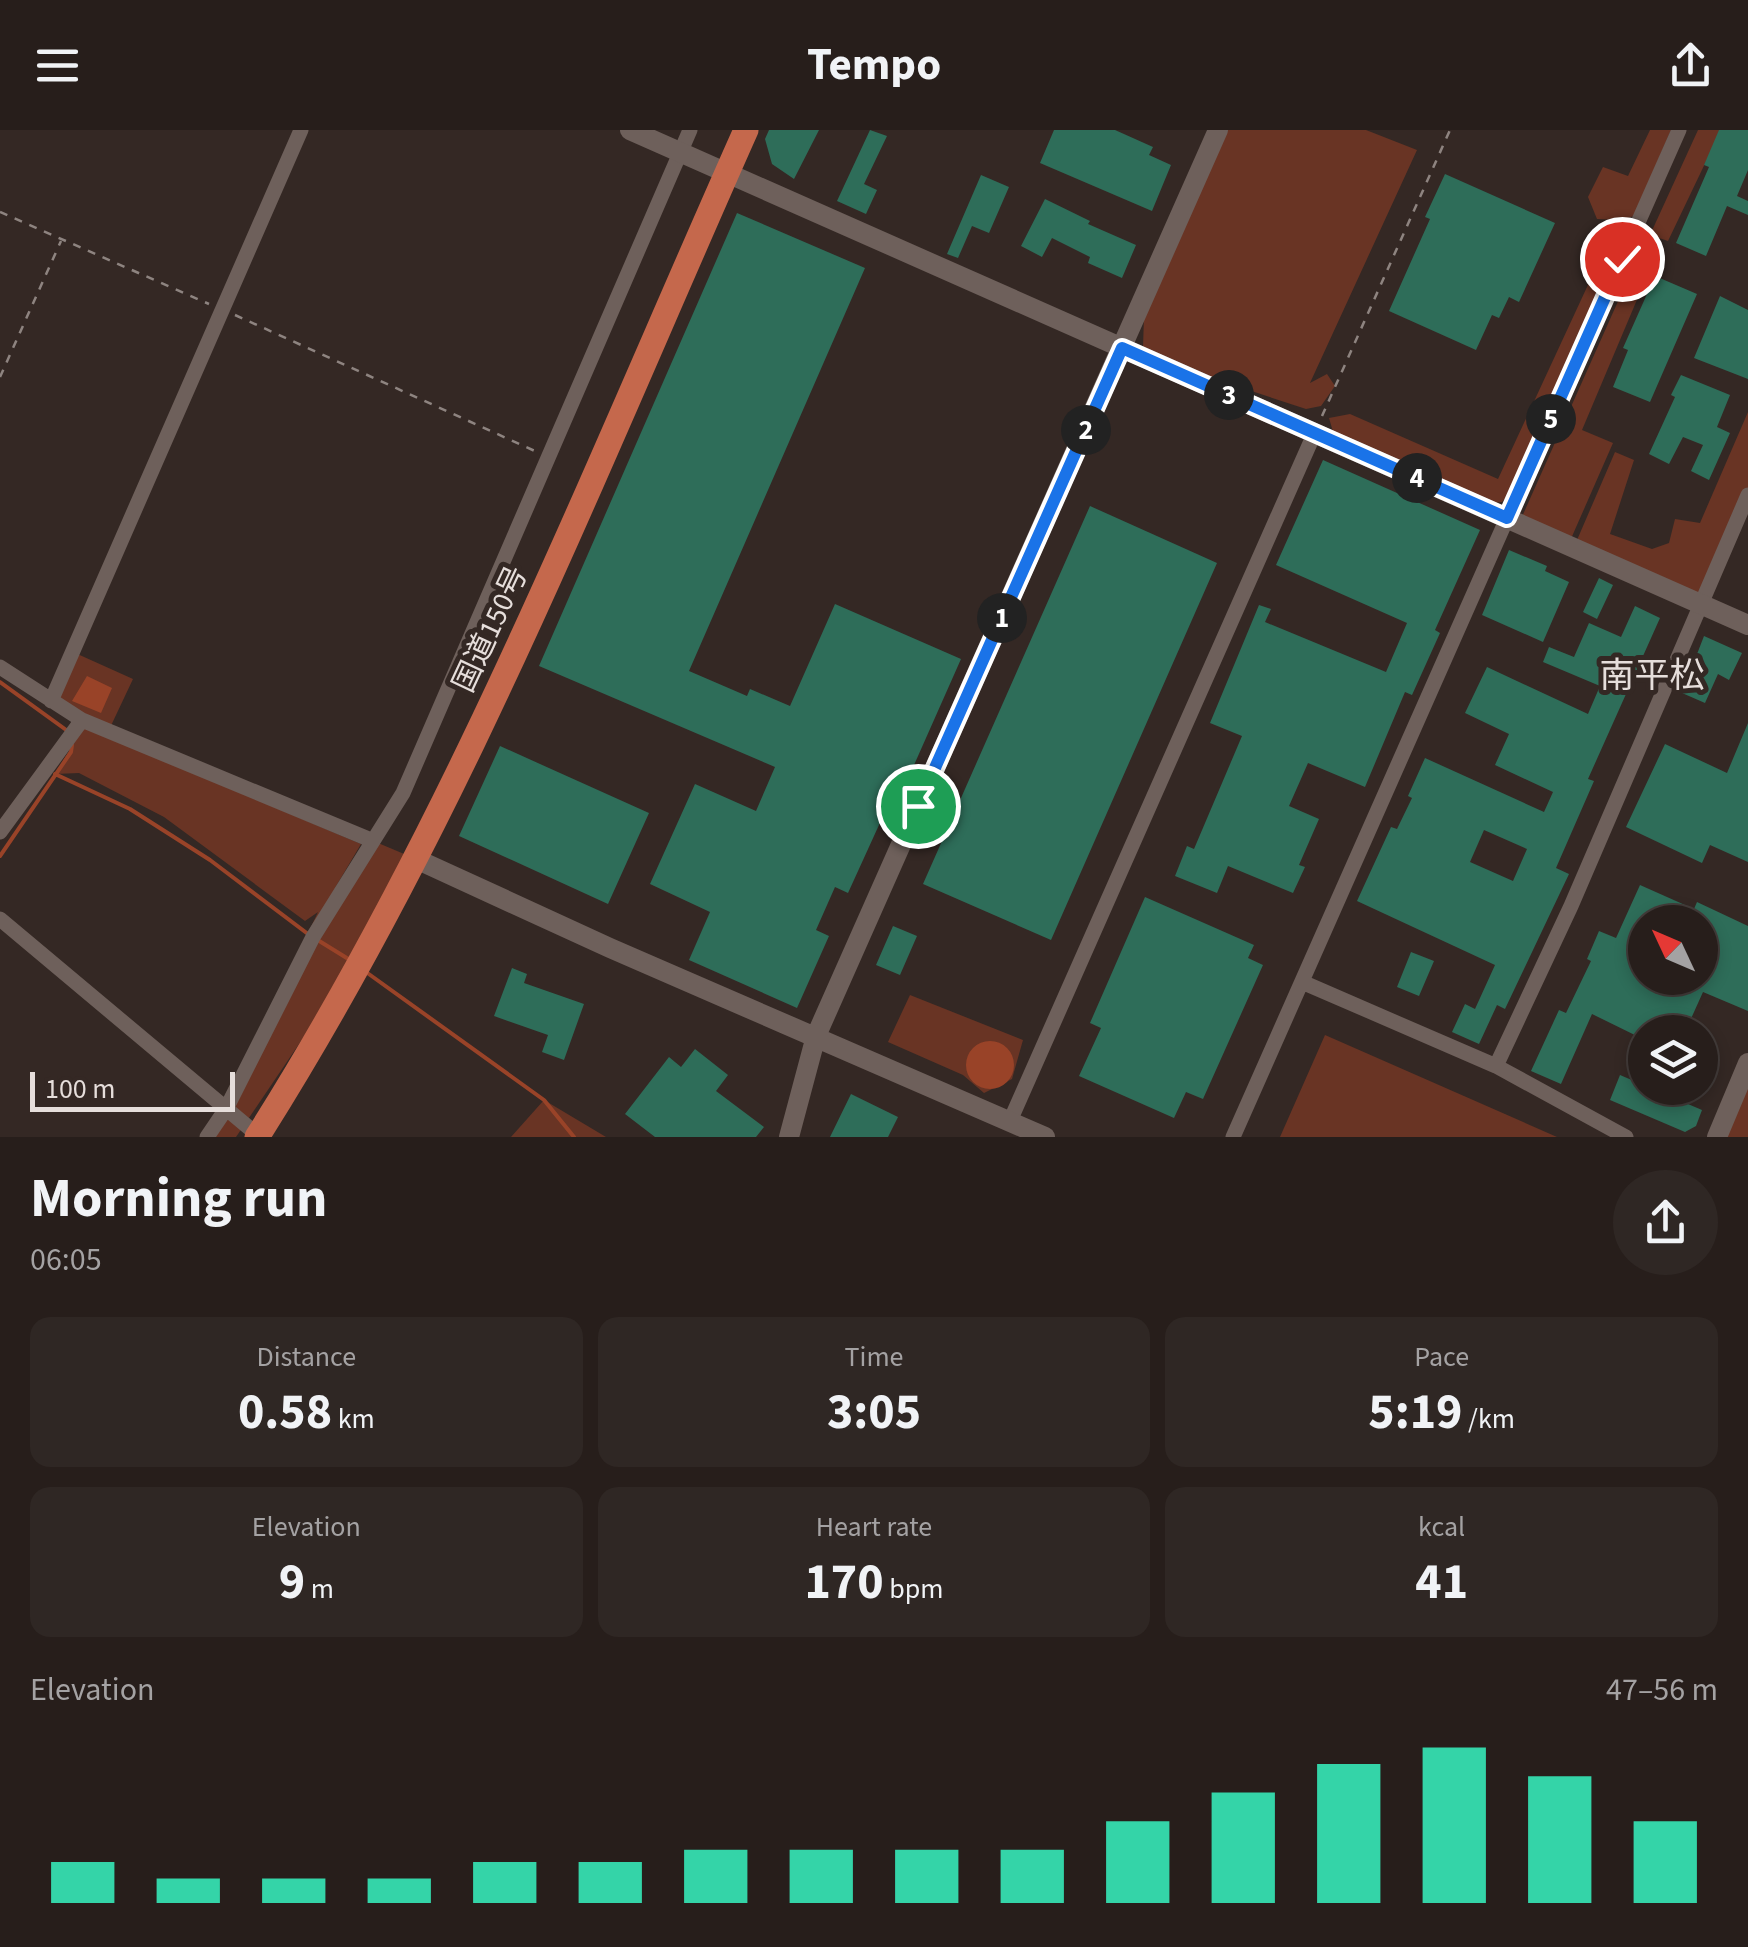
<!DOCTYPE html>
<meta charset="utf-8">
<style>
body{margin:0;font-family:"Source Sans 3","Noto Sans JP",sans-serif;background:#2f2724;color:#f1f3f6;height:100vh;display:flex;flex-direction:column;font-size:38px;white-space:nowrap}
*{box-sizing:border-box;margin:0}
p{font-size:32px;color:#a4a2a3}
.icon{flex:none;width:55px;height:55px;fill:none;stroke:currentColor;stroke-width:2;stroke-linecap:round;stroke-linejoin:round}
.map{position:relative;height:1007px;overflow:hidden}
.sheet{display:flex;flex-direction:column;background:#271e1b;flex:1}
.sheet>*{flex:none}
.needle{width:65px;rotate:314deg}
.buttons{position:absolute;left:1628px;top:775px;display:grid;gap:20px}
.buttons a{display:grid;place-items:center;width:90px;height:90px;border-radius:50%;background:#271e1b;box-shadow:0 5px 15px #0003,0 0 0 2px #433c3a;font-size:50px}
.scale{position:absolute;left:30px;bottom:25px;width:205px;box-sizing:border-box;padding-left:10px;border:5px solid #e6dedb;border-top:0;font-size:28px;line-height:35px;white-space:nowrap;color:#e6dedb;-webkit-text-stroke:8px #342824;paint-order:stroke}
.pin{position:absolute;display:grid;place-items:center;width:85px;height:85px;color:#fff;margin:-42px;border:5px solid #fff;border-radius:50%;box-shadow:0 2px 10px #0007}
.km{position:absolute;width:50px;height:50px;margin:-25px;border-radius:50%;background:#222;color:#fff;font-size:28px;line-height:50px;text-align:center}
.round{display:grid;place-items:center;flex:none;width:105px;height:105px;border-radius:52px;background:#2f2724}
.summary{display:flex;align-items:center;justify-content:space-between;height:170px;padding:0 30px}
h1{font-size:55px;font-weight:700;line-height:75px}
.stats{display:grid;grid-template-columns:repeat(3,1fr);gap:15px;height:170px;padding:10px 30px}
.stats div{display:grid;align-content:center;border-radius:20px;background:#2f2724;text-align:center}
.stats b{font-size:50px;font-weight:700}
.stats small{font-size:28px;font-weight:400}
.stats p{font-size:28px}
.chart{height:280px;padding:20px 30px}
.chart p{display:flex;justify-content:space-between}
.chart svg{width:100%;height:180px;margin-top:10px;stroke:#34d4a8;stroke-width:6}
header{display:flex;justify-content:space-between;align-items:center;height:130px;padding:0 30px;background:#271e1b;font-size:45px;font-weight:700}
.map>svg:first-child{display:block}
.green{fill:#693424}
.water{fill:#994328}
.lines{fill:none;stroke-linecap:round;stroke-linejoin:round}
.stream{stroke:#994328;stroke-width:4}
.building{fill:#2e6d59;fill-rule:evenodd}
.path{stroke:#8e8480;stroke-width:2.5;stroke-dasharray:8 8;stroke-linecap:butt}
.minor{stroke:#6e605b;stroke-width:15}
.tertiary{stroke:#6e605b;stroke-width:20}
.trunk{stroke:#c5684c;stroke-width:25}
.route-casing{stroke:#fff;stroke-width:20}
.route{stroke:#1a73e8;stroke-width:12}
.labels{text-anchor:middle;stroke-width:10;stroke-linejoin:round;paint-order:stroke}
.street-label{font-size:30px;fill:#e6dedb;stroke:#342824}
.quarter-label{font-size:35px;fill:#e6dedb;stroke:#342824}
</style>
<header><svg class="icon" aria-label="menu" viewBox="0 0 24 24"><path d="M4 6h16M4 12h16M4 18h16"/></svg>Tempo<svg class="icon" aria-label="share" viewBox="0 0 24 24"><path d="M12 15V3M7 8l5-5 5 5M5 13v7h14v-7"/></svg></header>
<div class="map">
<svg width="1748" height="1007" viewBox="0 0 1748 1007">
<rect width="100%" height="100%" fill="#342824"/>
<!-- green -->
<path class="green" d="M 1228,0 L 1366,0 L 1417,20 L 1310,253 L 1327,244 L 1335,256 L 1321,276 L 1306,279 L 1215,249 L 1143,218 L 1144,186 Z
M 1650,0 L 1671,0 L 1634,86 L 1621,90 L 1597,89 L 1588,67 L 1603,37 L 1628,46 Z
M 1698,0 L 1721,0 L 1668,111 L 1650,105 Z
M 1614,111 L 1621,121 L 1511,361 L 1502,372 L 1491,373 L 1334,305 L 1329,288 L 1350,284 L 1498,349 L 1606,116 Z
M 1640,122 L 1655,127 L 1582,300 L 1613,313 L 1570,411 L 1521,389 Z
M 1748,282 L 1748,367 L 1701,474 L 1574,417 L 1615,322 L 1634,330 L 1610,404 L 1652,419 L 1669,413 L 1675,389 L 1700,393 Z
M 73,522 L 133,549 L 108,602 L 51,571 Z
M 84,596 L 361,714 L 335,758 L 371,710 L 416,729 L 391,778 L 236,1007 L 207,1007 L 226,979 L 318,782 L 305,791 L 164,687 L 79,643 L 55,644 Z
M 910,865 L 1023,910 L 1012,949 L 984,963 L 963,945 L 888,912 Z
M 1325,905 L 1557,1007 L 1280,1007 Z
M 1748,952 L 1748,1007 L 1724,1007 Z
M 544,970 L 606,1007 L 511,1007 Z"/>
<!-- water -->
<path class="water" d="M 87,546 L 112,558 L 101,583 L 72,571 Z
M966 935a24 24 0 1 1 48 0a24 24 0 1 1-48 0Z"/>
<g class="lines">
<!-- stream -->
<path class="stream" d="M 0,552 L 69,602
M 55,644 L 130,679 L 210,730 L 308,804
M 0,726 L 71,622 L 72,615
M 316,809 L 350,830
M 366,842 L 544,970 L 574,1007"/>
</g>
<!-- building -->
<path class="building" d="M 769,0 L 819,0 L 794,49 L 772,34 L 765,9 Z
M 870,0 L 887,6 L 864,54 L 877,60 L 866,84 L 837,71 Z
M 1054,0 L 1115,0 L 1153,17 L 1149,25 L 1171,35 L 1152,81 L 1040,33 Z
M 1719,0 L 1748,0 L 1748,40 L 1737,66 L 1748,71 L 1748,85 L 1727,76 L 1706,126 L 1676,113 L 1709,37 L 1704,35 Z
M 1445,44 L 1555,93 L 1519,172 L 1509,167 L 1499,188 L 1492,185 L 1476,220 L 1389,181 L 1430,89 L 1425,87 Z
M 981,45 L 1009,57 L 989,103 L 972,96 L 958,128 L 947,124 Z
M 1045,69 L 1090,91 L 1088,94 L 1136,115 L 1122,148 L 1088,133 L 1090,127 L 1052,108 L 1042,127 L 1021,116 Z
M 737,83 L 865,138 L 689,541 L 747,566 L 750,559 L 790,576 L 835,474 L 961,529 L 891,687 L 884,684 L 848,763 L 835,757 L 816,800 L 829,806 L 797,878 L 689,830 L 710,782 L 650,754 L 695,654 L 756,681 L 775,637 L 539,536 Z
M 1655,146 L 1697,164 L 1650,272 L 1613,257 L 1628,220 L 1623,218 Z
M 1720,166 L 1748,180 L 1748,249 L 1694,228 Z
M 1681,245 L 1730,265 L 1717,297 L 1730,303 L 1709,350 L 1691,341 L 1703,315 L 1683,307 L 1669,334 L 1649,324 L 1675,267 L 1671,265 Z
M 1323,330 L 1480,400 L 1435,500 L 1440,503 L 1412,565 L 1405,562 L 1365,657 L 1308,633 L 1289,676 L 1319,689 L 1299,735 L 1305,737 L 1293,763 L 1228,736 L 1217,763 L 1175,746 L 1187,716 L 1194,719 L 1242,606 L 1210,593 L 1259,475 L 1271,479 L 1265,492 L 1386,542 L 1407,493 L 1276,435 Z
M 1090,376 L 1217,433 L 1051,810 L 923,754 Z
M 1509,420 L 1547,436 L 1545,441 L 1569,452 L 1543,512 L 1482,485 Z
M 1599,448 L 1613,455 L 1597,489 L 1583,482 Z
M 1635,476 L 1660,488 L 1588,649 L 1594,651 L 1556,738 L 1569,744 L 1505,879 L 1497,875 L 1479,914 L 1452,902 L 1465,874 L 1475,879 L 1495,835 L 1357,771 L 1391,697 L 1397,699 L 1412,668 L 1408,666 L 1425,628 L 1544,682 L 1553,662 L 1495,635 L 1509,604 L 1465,583 L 1487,537 L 1588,584 L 1600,556 L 1543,532 L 1549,517 L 1574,527 L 1589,493 L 1621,507 ZM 1484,700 L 1527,719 L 1513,751 L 1470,732 Z
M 1704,506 L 1742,523 L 1729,550 L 1718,544 L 1705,573 L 1682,563 Z
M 1748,593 L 1748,732 L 1710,715 L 1702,733 L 1626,697 L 1665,614 L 1727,643 Z
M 500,616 L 649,683 L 608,774 L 459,706 Z
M 1640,755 L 1694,779 L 1697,772 L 1748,796 L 1748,881 L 1703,862 L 1685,902 L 1645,902 L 1645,910 L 1592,884 L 1561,954 L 1531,941 L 1559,880 L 1566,883 L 1591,831 L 1587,829 L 1599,801 L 1616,808 ZM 1645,792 L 1700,792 L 1700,848 L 1645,848 Z
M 1145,767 L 1254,815 L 1248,828 L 1263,835 L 1203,969 L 1186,962 L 1174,988 L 1079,946 L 1101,898 L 1090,893 Z
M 893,796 L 917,806 L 900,845 L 876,835 Z
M 1411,822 L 1434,831 L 1419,866 L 1397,857 Z
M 512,838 L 527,844 L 524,853 L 584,874 L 564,930 L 542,922 L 548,905 L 494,886 Z
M 695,919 L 728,945 L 716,961 L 764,997 L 756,1007 L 655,1007 L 625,984 L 669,927 L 681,937 Z
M 1620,945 L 1702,980 L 1696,996 L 1685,1002 L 1610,970 Z
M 851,964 L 898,987 L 888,1007 L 830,1007 Z"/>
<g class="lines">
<!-- path -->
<path class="path" d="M 0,82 L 209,174
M 235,185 L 537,322
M 0,247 L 61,111
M 1322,286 L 1450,0"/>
<!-- minor -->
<path class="minor" d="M 0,537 L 82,590 L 0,702
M 51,571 L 301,0
M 82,590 L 371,710
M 0,789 L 260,1007
M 1302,852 L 1496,936 L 1626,1007
M 1496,936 L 1571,776 L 1748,365
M 1010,991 L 1315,302
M 207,1007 L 226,979 L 313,807 L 403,663 L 690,0
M 1233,1007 L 1679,0"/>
<!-- tertiary -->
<path class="tertiary" d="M 630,0 L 1748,495
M 416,729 L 610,818 L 1045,1007
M 789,1007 L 816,906 L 1218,0
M 1717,1007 L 1748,933"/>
<!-- trunk -->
<path class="trunk" d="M 257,1007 C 458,690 594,341 746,0"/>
</g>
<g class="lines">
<defs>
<path id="route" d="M 918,676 L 1122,218 L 1507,388 L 1622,129"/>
</defs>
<!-- route casing -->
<use href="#route" class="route-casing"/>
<!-- route -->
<use href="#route" class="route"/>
</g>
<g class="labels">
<!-- street labels -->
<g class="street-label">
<text transform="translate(490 499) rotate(-65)" y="10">国道150号</text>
</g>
<!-- quarter labels -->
<g class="quarter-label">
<text x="1652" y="557">南平松</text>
</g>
</g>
</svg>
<div class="buttons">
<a><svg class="needle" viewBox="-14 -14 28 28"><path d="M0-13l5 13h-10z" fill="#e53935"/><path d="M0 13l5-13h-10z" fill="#a4a2a3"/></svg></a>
<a><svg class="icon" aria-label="layers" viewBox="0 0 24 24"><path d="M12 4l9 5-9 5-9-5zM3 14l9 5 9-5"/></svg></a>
</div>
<div class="scale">100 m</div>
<div class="pin" style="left:918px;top:676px;background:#1e9e55"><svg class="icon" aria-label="arrive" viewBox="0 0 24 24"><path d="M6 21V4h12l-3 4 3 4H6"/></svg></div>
<div class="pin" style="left:1622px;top:129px;background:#d93025"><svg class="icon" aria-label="check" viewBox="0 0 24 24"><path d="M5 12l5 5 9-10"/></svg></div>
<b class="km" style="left:1002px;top:488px">1</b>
<b class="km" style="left:1086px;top:300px">2</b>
<b class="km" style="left:1229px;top:265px">3</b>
<b class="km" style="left:1417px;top:348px">4</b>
<b class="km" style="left:1551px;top:289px">5</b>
</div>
<section class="sheet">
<div class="summary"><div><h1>Morning run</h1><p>06:05</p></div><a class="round"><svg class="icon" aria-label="share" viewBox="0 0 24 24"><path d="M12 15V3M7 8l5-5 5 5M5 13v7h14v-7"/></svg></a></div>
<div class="stats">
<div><p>Distance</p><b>0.58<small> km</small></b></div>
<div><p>Time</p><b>3:05</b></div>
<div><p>Pace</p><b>5:19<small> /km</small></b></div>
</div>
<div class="stats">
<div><p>Elevation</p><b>9<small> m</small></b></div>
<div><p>Heart rate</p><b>170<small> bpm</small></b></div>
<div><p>kcal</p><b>41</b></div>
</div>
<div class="chart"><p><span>Elevation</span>47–56 m</p>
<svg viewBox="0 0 160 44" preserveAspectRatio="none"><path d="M5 44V34M15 44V38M25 44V38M35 44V38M45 44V34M55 44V34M65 44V31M75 44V31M85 44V31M95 44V31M105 44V24M115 44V17M125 44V10M135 44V6M145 44V13M155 44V24"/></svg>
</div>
</section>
